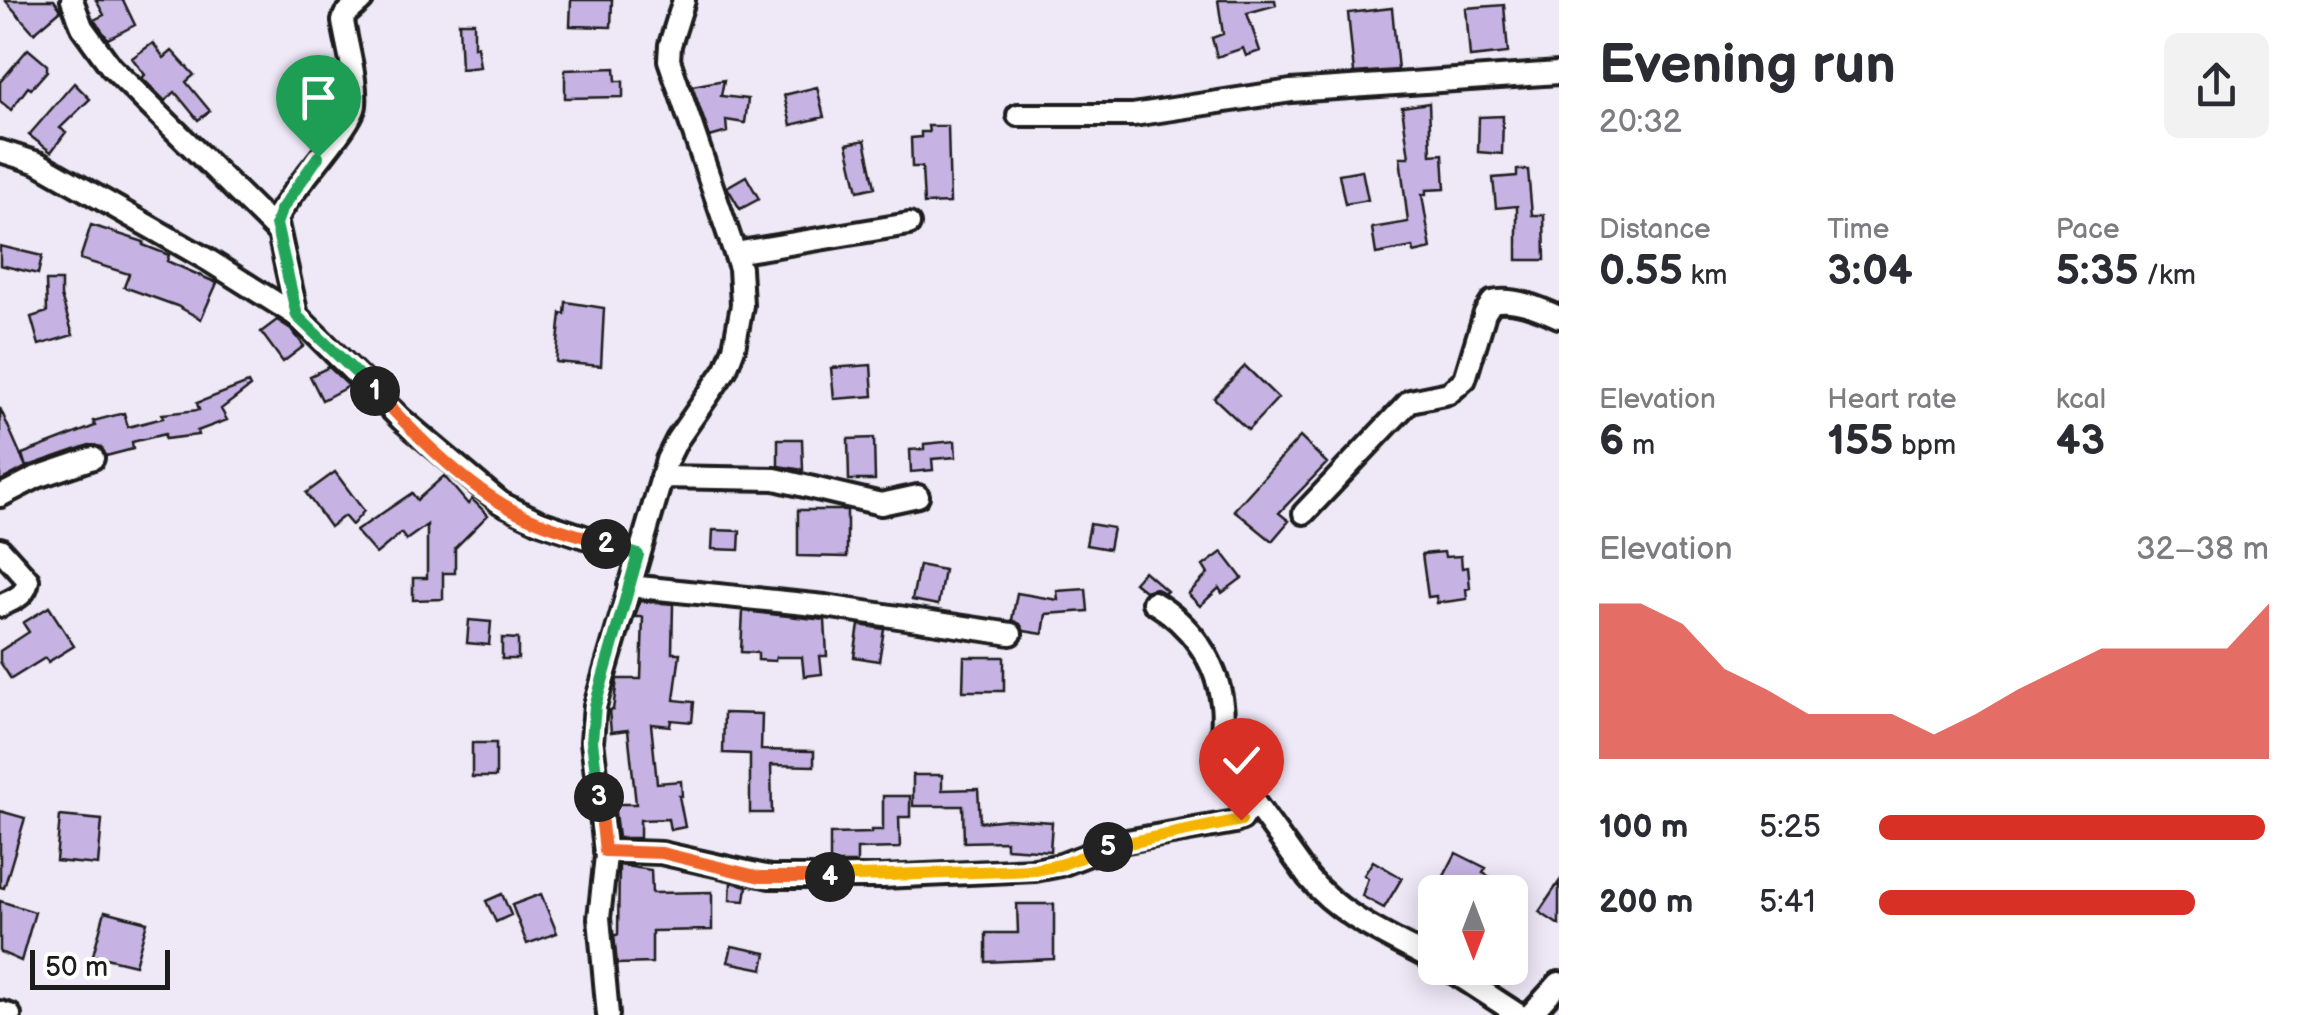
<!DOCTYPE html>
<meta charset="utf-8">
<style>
body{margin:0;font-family:"Balsamiq Sans",sans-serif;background:#f2f2f3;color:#2b2b33;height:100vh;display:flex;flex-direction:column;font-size:38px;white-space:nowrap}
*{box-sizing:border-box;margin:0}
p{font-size:32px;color:#7c7c81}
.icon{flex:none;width:55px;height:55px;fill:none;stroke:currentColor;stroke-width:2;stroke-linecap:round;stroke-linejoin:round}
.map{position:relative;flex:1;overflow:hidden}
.details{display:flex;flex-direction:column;background:#fff;width:750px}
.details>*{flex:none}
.needle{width:65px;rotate:180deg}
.tools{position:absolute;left:1418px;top:875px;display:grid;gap:20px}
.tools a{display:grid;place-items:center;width:110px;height:110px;border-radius:15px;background:#fff;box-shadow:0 5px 25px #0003;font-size:50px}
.scale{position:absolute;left:30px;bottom:25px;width:140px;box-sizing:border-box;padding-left:10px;border:5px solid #1c1c1c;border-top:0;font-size:28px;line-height:35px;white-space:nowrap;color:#1c1c1c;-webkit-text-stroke:8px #fff;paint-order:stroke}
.pin{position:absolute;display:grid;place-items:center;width:85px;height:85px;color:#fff;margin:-102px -42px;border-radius:50% 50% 50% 0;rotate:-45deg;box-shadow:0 0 10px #0007}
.pin .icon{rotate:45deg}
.km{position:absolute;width:50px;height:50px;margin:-25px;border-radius:50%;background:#222;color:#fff;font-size:28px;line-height:50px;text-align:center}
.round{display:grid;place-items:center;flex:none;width:105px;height:105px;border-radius:15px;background:#f2f2f3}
.overview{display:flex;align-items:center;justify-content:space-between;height:170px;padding:0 40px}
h1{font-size:55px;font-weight:800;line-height:75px}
.metrics{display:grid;grid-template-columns:repeat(3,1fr);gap:15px;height:170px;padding:10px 40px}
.metrics div{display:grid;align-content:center}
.metrics b{font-size:42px;font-weight:800}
.metrics small{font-size:28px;font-weight:400}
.metrics p{font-size:28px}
.chart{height:280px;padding:20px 40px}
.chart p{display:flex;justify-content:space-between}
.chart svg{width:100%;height:180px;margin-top:10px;fill:#d93025;opacity:.7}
ul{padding:0 40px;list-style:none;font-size:32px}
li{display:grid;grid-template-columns:160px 120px 1fr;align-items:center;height:75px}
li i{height:25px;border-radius:12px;background:#d93025}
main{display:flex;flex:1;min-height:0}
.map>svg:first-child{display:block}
.building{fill:#c6b3e3;stroke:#1c1c1c;stroke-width:2.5}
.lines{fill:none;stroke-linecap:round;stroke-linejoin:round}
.minor-casing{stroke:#1c1c1c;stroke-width:28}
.minor{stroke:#fff;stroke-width:20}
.split-1-casing{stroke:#fff;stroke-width:20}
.split-2-casing{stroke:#fff;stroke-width:20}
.split-3-casing{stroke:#fff;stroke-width:20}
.split-4-casing{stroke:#fff;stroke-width:20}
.split-5-casing{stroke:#fff;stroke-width:20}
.split-6-casing{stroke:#fff;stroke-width:20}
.split-1{stroke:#22a559;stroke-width:12}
.split-2{stroke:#f0652b;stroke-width:12}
.split-3{stroke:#22a559;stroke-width:12}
.split-4{stroke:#f0652b;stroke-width:12}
.split-5{stroke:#f5b400;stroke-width:12}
.split-6{stroke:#f5b400;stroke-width:12}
</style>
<main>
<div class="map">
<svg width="1559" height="1015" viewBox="0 0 1559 1015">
<rect width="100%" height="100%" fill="#eee8f7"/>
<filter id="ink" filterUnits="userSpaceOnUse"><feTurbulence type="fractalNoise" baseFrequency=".01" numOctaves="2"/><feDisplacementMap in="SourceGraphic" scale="20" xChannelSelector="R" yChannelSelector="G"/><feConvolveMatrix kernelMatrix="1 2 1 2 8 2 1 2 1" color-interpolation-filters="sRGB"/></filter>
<g filter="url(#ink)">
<!-- building -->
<path class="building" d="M 5,0 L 54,0 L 61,10 L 34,33 Z
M 96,0 L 123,0 L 135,25 L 108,39 L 94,20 L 104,15 Z
M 571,0 L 612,0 L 611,27 L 570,26 Z
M 1218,0 L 1275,0 L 1276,5 L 1247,13 L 1260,51 L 1246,56 L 1243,48 L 1217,57 L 1212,38 L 1223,34 Z
M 1504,5 L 1508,53 L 1470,57 L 1466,8 Z
M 1392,8 L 1398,70 L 1354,73 L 1348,13 Z
M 459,22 L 474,22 L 474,47 L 477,46 L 480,67 L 461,69 Z
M 153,43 L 164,58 L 172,51 L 194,75 L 186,82 L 210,111 L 198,120 L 175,92 L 165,101 L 142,78 L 145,75 L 132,58 Z
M 28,49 L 47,65 L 47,71 L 31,89 L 28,87 L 11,110 L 0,101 L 0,82 Z
M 615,68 L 616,81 L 623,81 L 623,97 L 565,98 L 565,70 Z
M 724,80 L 721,96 L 748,99 L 745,123 L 726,120 L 727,132 L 710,137 L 692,86 Z
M 74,83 L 90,99 L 60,128 L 66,132 L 51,152 L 29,135 Z
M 817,87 L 824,117 L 791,125 L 784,95 Z
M 1429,103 L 1431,155 L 1443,154 L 1445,189 L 1426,190 L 1426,195 L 1422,195 L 1431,249 L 1414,253 L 1413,247 L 1376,254 L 1372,228 L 1408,222 L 1400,157 L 1409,157 L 1402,107 Z
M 1503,116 L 1502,154 L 1478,152 L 1479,117 Z
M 928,126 L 948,126 L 950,203 L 924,204 L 922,167 L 912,167 L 911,138 L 921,137 L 921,132 L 929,132 Z
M 865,140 L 875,187 L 858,191 L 847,144 Z
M 1362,170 L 1368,200 L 1345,204 L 1339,174 Z
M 1517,170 L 1528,170 L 1532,215 L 1544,215 L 1545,260 L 1517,260 L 1517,206 L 1496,208 L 1493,178 L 1517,176 Z
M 746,176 L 759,199 L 740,209 L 727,187 Z
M 91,225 L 144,242 L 143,245 L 169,255 L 167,261 L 217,283 L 201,319 L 177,306 L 124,287 L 129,274 L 80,259 Z
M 0,246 L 42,256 L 38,274 L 0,265 Z
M 46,281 L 61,281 L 61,296 L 73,335 L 39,345 L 31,317 L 47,312 Z
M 566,302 L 604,308 L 601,366 L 556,362 L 561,313 L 565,314 Z
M 277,320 L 291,329 L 304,346 L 283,362 L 261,332 Z
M 871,365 L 873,396 L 834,399 L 831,368 Z
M 1245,366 L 1278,398 L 1248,430 L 1214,398 Z
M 329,367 L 349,386 L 322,400 L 310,376 Z
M 248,383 L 250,387 L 221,409 L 227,420 L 197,431 L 198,435 L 165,439 L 165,434 L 132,442 L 133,449 L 106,456 L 101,447 L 89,445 L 26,467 L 22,454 L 95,426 L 93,421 L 124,413 L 128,427 L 163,418 L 162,414 L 199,410 L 197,403 Z
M 0,408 L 26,467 L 0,481 Z
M 1300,437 L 1327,463 L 1279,513 L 1289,521 L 1272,541 L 1234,510 Z
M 874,438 L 875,480 L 849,480 L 848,439 Z
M 778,439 L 802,439 L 803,470 L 778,466 Z
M 955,441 L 956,457 L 932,459 L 933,470 L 911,472 L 910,450 L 924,449 L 924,444 Z
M 335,472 L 364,511 L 352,525 L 344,516 L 330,527 L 306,493 Z
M 444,476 L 468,504 L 472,499 L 488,515 L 455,548 L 455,573 L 443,573 L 443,599 L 413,600 L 413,578 L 427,578 L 427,525 L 406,540 L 401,533 L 376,554 L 356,531 L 412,493 L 417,500 Z
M 798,510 L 847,510 L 847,557 L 798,556 Z
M 1090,524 L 1113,528 L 1109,549 L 1086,545 Z
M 713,530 L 740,531 L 739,550 L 712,549 Z
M 1222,552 L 1242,578 L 1222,593 L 1219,588 L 1200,606 L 1188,594 L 1208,574 L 1203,566 Z
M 1444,552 L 1445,557 L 1461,556 L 1462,568 L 1468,567 L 1470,588 L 1466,589 L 1467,599 L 1437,603 L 1436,596 L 1428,597 L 1422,554 Z
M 919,565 L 944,570 L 938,605 L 912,600 Z
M 1144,571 L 1167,591 L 1165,593 L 1155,588 L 1145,591 L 1134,582 Z
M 1086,589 L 1088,611 L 1046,614 L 1043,634 L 1024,631 L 1020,624 L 1012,620 L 1017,593 L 1058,600 L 1057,591 Z
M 640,601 L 673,604 L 672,653 L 680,653 L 674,700 L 694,702 L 692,722 L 671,720 L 670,726 L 651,724 L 657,783 L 681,781 L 682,796 L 679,796 L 685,827 L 670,830 L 668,819 L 640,820 L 640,838 L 618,838 L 614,804 L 636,804 L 628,730 L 611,732 L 609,710 L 613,710 L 617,679 L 641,679 L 643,617 L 635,617 Z
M 49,607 L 74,646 L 48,662 L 45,658 L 11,679 L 0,662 L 0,651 L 29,632 L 23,623 Z
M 743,611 L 825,620 L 827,656 L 820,656 L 822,674 L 804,676 L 802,657 L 776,657 L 775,661 L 758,660 L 758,653 L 741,652 Z
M 469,620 L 491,622 L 489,645 L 467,643 Z
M 859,625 L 884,629 L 879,661 L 854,657 Z
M 502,638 L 518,639 L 518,659 L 502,659 Z
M 964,657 L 1004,657 L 1004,691 L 963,691 Z
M 724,713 L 762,714 L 761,750 L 814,751 L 814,766 L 771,765 L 772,813 L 750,813 L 750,754 L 723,753 Z
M 472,743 L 496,743 L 496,777 L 472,777 Z
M 913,775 L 942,775 L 942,790 L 978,789 L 980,822 L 1008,819 L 1052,822 L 1050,851 L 1006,848 L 1006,841 L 964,842 L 963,806 L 913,806 Z
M 883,796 L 910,796 L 910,817 L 899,817 L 900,848 L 857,849 L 857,863 L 830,863 L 830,834 L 871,833 L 871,830 L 883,830 Z
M 0,811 L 25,818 L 4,888 L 0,887 Z
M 60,816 L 102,820 L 98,865 L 56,861 Z
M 1456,853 L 1486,868 L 1483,873 L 1494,879 L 1487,892 L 1454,892 L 1458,886 L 1443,878 Z
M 1373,861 L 1402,878 L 1384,908 L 1362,896 L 1368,878 L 1364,875 Z
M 619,865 L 651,870 L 652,893 L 712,892 L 712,930 L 652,931 L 652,963 L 617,964 L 614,935 L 618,935 Z
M 731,882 L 747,886 L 745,901 L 730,900 Z
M 1559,882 L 1559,925 L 1539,912 Z
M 502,894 L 511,915 L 496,922 L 486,901 Z
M 541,894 L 557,933 L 527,944 L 512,905 Z
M 0,901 L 35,912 L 21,961 L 0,952 Z
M 1017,904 L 1054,904 L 1054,959 L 986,962 L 986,933 L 1018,933 Z
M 105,911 L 147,922 L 135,965 L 93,955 Z
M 732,946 L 766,953 L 763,969 L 728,962 Z"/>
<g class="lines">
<defs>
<path id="minor" d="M 72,0 L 82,27 L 111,67 L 276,230
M 1018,115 L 1133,115 L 1291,91 L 1559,73
M 0,151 L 38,163 L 208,260 L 297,316 L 401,419 L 501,503 L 540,522 L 638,555
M 735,253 L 909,224
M 297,316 L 276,219 C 289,192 354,123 355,105 C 357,78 347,47 343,21 L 345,15 L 362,0
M 661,477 L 775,479 L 881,504 L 918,496
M 0,496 L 37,477 L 93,458
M 1304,513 L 1410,401 L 1449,393 L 1465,379 L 1485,313 L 1492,302 C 1514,297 1539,308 1559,317
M 0,549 L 28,580 C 26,596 14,599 0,606
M 629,586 L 825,606 L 1011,634
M 1153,602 C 1190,624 1217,661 1222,704 C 1225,723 1219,741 1224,760 L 1308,877 C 1341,917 1390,937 1435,961
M 605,851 L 661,853 L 770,877 L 882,877 L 1035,870 L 1061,865 L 1121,842 L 1235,822 L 1242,819 L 1253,804
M 1447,968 L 1519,1015
M 0,1012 L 10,1015
M 608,1015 L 599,918 L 606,856 L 592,741 L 595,706 L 667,460 L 677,440 L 726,369 L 734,348 L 742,305 L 740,268 L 669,60 L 670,45 L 684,0
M 1530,1015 L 1559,983"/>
</defs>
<!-- minor casing -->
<use href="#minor" class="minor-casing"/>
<!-- minor -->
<use href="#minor" class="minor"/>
</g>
</g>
<g class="lines" filter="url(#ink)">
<defs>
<path id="split-1" d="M 318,157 L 281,210 L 276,224 L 297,316 L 375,391"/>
<path id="split-2" d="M 375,391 C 414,433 460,481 511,509 C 540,525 574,533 606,544"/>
<path id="split-3" d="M 599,797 L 592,741 L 595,706 L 638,555 L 606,544"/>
<path id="split-4" d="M 599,797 L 605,851 L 662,853 L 760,877 L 830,877"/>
<path id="split-5" d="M 830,877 L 1035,870 L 1060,865 L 1108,847"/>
<path id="split-6" d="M 1108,847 L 1241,820"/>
</defs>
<!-- split-1 casing -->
<use href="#split-1" class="split-1-casing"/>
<!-- split-2 casing -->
<use href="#split-2" class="split-2-casing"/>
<!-- split-3 casing -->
<use href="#split-3" class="split-3-casing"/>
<!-- split-4 casing -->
<use href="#split-4" class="split-4-casing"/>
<!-- split-5 casing -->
<use href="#split-5" class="split-5-casing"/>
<!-- split-6 casing -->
<use href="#split-6" class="split-6-casing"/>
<!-- split-1 -->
<use href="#split-1" class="split-1"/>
<!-- split-2 -->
<use href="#split-2" class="split-2"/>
<!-- split-3 -->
<use href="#split-3" class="split-3"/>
<!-- split-4 -->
<use href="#split-4" class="split-4"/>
<!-- split-5 -->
<use href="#split-5" class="split-5"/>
<!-- split-6 -->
<use href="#split-6" class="split-6"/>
</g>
</svg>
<div class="tools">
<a><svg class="needle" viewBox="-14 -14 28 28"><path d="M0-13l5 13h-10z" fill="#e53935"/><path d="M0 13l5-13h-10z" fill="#7c7c81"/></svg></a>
</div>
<div class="scale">50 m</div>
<div class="pin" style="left:318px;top:157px;background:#1e9e55"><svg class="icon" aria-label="arrive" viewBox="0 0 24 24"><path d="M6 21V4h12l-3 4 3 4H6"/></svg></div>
<div class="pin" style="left:1241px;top:820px;background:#d93025"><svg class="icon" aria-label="check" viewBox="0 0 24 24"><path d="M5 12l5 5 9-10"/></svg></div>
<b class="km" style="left:375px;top:391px">1</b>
<b class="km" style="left:606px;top:544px">2</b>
<b class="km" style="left:599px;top:797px">3</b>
<b class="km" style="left:830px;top:877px">4</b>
<b class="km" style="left:1108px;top:847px">5</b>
</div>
<section class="details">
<div class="overview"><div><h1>Evening run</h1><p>20:32</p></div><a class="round"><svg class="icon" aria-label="share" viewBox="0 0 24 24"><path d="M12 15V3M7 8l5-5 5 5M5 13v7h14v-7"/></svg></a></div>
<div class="metrics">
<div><p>Distance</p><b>0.55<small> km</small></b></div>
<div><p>Time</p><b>3:04</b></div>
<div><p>Pace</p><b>5:35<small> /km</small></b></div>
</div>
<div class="metrics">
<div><p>Elevation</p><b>6<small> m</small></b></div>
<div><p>Heart rate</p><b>155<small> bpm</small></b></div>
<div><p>kcal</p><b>43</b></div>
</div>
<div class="chart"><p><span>Elevation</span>32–38 m</p>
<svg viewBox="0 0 160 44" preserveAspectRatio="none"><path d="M0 44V6L10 6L20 11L30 22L40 27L50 33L60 33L70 33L80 38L90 33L100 27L110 22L120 17L130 17L140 17L150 17L160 6V44z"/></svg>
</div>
<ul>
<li><b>100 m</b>5:25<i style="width:99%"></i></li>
<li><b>200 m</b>5:41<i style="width:81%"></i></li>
</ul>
</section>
</main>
